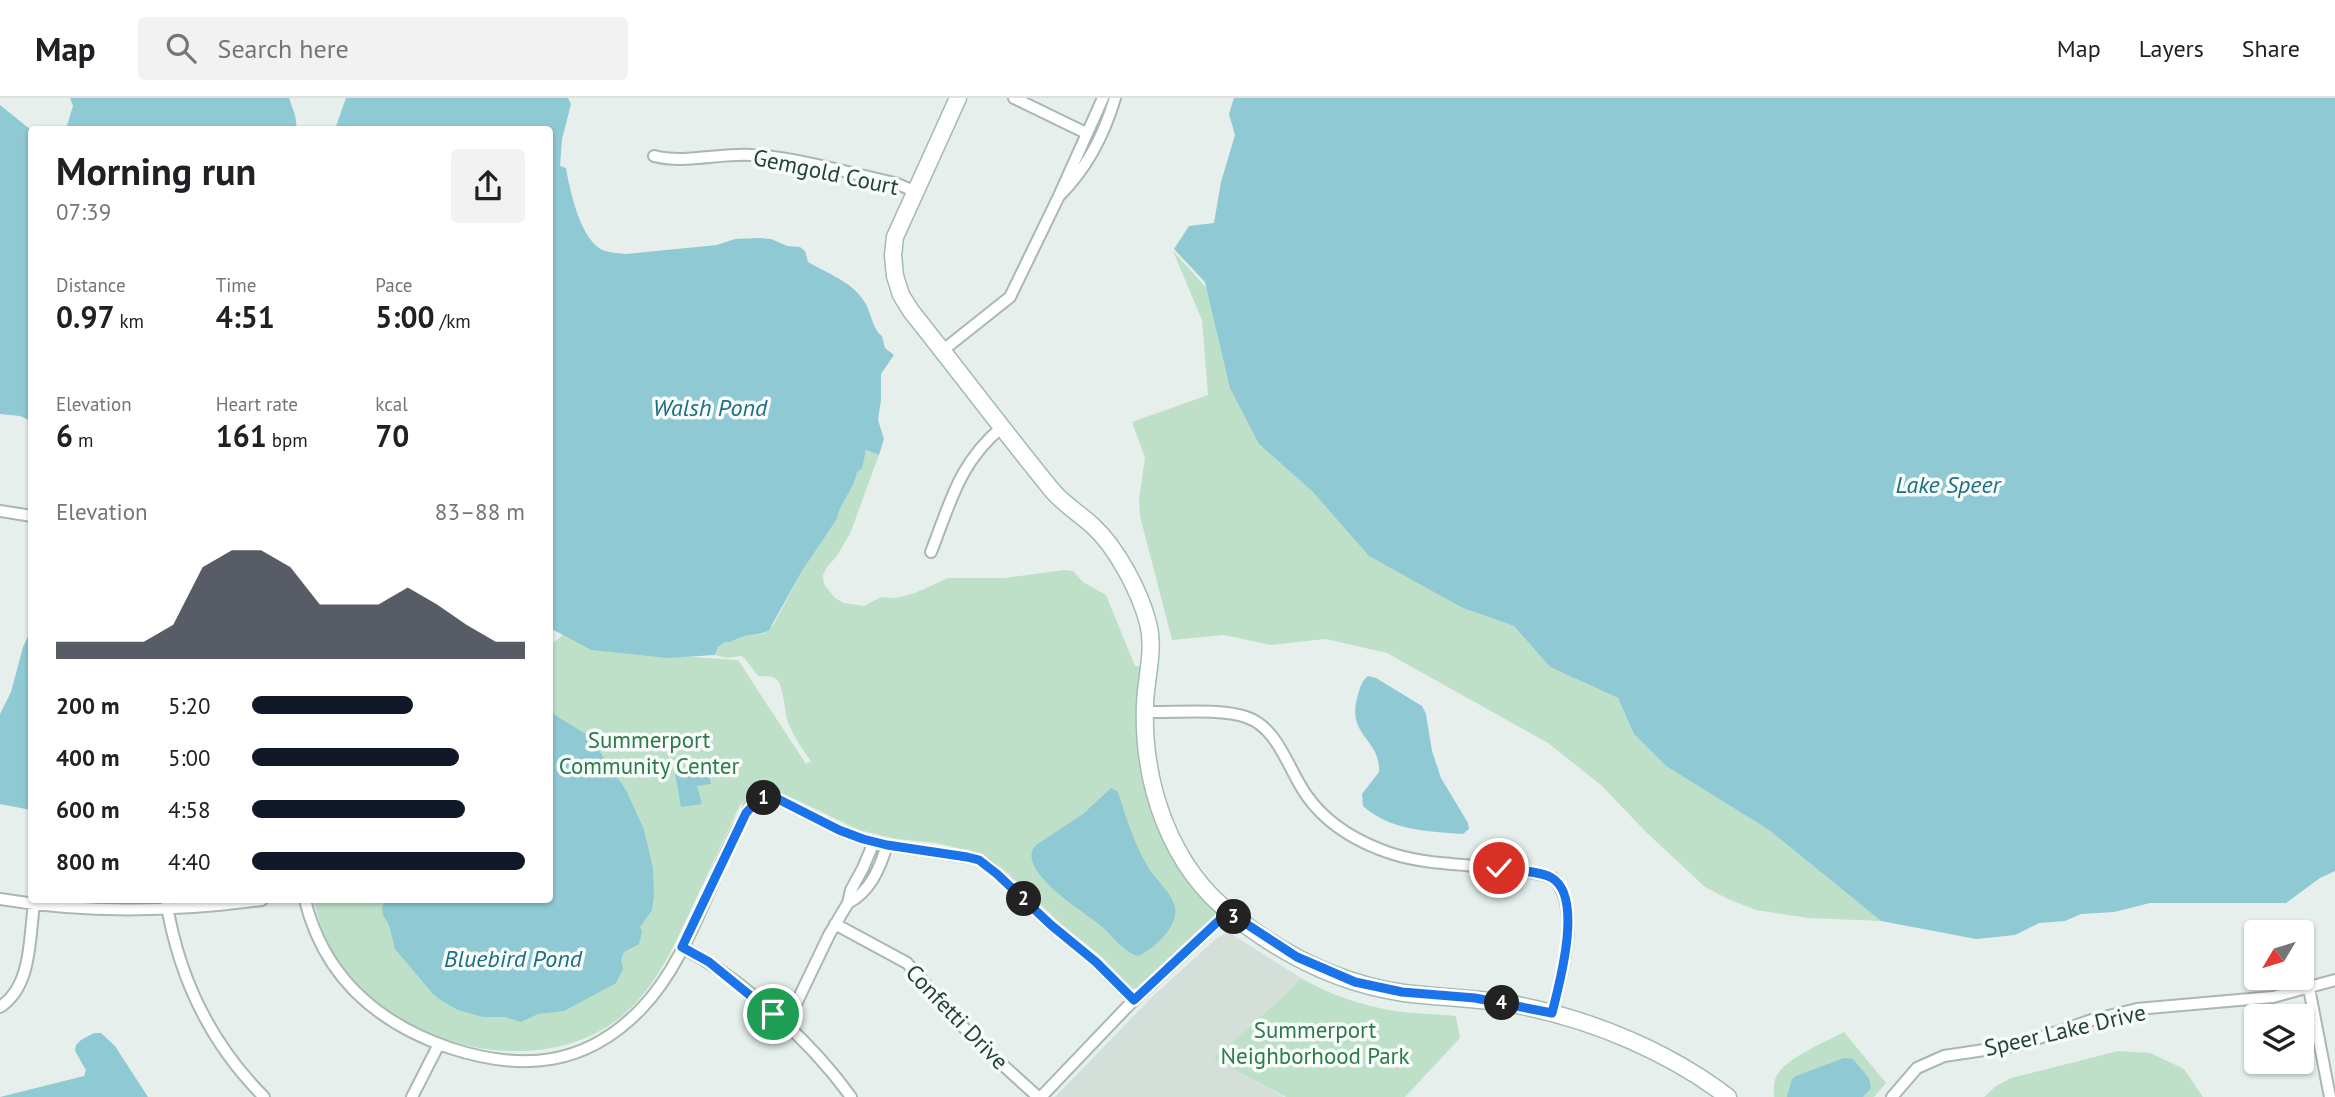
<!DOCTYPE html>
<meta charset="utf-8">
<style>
body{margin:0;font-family:"PT Sans",sans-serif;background:#f2f2f2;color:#202124;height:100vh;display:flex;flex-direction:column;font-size:26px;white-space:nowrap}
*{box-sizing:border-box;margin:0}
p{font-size:23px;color:#757577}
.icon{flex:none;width:38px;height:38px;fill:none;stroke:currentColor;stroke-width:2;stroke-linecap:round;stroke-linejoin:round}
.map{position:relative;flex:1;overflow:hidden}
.panel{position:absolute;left:28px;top:28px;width:525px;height:777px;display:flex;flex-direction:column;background:#fff;border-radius:7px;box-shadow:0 2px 5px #0004}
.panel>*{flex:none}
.needle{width:46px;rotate:232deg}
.buttons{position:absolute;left:2244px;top:822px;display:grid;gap:14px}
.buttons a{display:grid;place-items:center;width:70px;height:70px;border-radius:7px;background:#fff;box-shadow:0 2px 5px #0004;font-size:35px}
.pin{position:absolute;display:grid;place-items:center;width:60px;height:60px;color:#fff;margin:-30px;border:4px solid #fff;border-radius:50%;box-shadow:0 2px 7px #0007}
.km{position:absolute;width:35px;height:35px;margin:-18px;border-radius:50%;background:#222;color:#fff;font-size:19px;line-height:35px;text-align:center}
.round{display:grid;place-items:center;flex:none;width:74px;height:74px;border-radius:7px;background:#f2f2f2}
.headline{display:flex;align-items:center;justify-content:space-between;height:119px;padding:0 28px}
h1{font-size:38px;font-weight:700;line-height:52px}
.stats{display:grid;grid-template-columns:repeat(3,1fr);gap:10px;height:119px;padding:7px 28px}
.stats div{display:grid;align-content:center}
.stats b{font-size:30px;font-weight:700}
.stats small{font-size:19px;font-weight:400}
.stats p{font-size:19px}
.chart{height:196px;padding:14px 28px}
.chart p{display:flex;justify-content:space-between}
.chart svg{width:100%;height:126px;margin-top:7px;fill:#111827;opacity:.7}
ul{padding:0 28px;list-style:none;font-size:23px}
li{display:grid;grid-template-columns:112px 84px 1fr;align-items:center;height:52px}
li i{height:18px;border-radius:9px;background:#111827}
header{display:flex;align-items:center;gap:42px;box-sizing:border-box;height:98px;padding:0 35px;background:#fff;border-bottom:2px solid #e0e0e0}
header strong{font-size:33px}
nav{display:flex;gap:38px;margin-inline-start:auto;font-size:24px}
.search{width:490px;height:63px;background:#f2f2f2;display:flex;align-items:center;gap:18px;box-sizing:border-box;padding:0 24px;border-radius:7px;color:#757577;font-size:26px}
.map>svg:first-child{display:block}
.built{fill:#d4dfda}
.green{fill:#bfe0c8}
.water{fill:#8ec9d4}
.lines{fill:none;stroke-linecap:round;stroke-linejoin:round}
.street-casing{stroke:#a8b8b2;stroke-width:14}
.secondary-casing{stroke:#a4bbb3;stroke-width:19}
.street{stroke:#fff;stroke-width:10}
.secondary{stroke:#fff;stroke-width:16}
.route-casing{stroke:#fff;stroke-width:14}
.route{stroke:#1a73e8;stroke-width:9}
.labels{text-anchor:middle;stroke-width:7;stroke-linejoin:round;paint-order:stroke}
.street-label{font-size:23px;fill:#24423a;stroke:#f7fbf9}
.park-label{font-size:23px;fill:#2d7a4b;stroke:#f7fbf9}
.water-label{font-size:24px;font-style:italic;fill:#1c6f80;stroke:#f7fbf9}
</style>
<header>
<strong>Map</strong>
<div class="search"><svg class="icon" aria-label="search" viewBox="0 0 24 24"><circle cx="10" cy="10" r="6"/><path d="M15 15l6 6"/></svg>Search here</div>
<nav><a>Map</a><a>Layers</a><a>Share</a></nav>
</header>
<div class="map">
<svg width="2335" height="999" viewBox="0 0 2335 999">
<rect width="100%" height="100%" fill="#e6efeb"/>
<!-- built -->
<path class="built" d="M 1228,834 L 1301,880 L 1274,907 L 1213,961 L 1284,999 L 1055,999 L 1153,898 L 1217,840 Z"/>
<!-- green -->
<path class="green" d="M 1173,153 L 1213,197 L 1259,346 L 1314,395 L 1463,510 L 1514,528 L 1550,569 L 1618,600 L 1634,636 L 1666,668 L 1769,732 L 1881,823 L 1808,820 L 1756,812 L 1728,801 L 1705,789 L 1646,734 L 1601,687 L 1548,645 L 1387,555 L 1325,541 L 1271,547 L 1224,537 L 1172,542 L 1140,418 L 1139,401 L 1145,360 L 1132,324 L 1208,297 L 1202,222 Z
M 866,352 L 879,357 L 850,436 L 836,459 L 827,469 L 823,477 L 824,486 L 835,500 L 844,505 L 864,508 L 881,499 L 896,500 L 915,495 L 948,480 L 1005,480 L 1064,472 L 1073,473 L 1083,484 L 1106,497 L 1135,568 L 1144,569 L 1145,681 L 1215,808 L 1216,817 L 1213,823 L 1139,890 L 1132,891 L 1101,858 L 1061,826 L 997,765 L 981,756 L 937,745 L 896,741 L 859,732 L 797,702 L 774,694 L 759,694 L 740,707 C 725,739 710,771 695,803 C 676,844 657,889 621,919 C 519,999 337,930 314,802 L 550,802 L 550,547 L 563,537 L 591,552 L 738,562 L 806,666 L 811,663 C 801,650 793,638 787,621 C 785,611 783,590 778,583 C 773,577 765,579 758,578 L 745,561 L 741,558 L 726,560 L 715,557 L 718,549 L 725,544 L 731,544 L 742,537 L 763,536 L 774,526 L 802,473 L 837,421 C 840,404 854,392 857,374 L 861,371 Z
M 1301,880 C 1328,896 1363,908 1395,913 C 1415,916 1436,916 1456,918 L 1460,940 L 1405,999 L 1286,999 L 1213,961 L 1274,907 Z
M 1844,934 L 1886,985 L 1874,999 L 1774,999 C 1774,992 1773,984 1777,977 C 1788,959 1825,944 1844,934 Z
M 2118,953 L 2150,955 L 2184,971 L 2203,999 L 1984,999 L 1996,988 L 2011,980 Z"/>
<!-- water -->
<path class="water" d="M 70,0 L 289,0 L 295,17 L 297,31 L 66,31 L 73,8 Z
M 346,0 L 568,0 L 571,6 L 562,41 L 560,68 L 566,70 C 570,93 579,135 599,150 C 607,155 617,155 626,156 L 717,147 L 735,141 L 760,140 L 771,141 L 787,148 L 800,149 L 805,153 L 808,164 C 828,176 851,183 864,203 C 871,213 872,231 882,238 L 885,250 L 894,257 L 881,276 L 881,302 L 878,322 L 884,341 L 879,357 L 866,352 L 862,371 L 857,374 C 854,392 840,404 837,421 L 802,473 L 769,532 C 758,539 748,533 731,544 L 725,544 L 718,549 L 715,557 L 668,560 L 591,552 L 550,530 L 550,32 L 335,31 Z
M 1234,0 L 2335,0 L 2335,773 L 2320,780 L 2286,805 L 2150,805 L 2114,814 L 2081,816 L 2065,823 L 2039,825 L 2015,837 L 1976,841 L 1881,823 L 1769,732 L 1666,668 L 1634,636 L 1618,600 L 1550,569 L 1514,528 L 1463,510 L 1369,458 L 1314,395 L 1259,346 L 1230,290 L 1205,184 L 1174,151 L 1189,128 L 1214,125 L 1221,84 L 1235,37 L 1229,16 Z
M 0,7 L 31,32 L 31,323 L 20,318 L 0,316 Z
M 31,532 L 31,712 L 0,706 L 0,616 L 11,594 L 23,549 Z
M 1368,578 L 1376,580 L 1422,608 L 1426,616 L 1432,653 L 1441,680 L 1468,725 L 1469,731 L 1463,736 C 1427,733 1391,733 1363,708 L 1362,696 L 1379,674 C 1381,640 1345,638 1358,597 C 1360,589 1362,583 1368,578 Z
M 550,614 L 589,638 L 626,692 L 644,732 L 653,770 L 654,799 L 652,812 L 640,829 L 642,834 L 639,846 L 624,854 L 621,861 L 623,871 L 616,885 L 564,913 L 538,916 L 521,924 L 505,919 L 483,919 L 458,912 L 442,903 L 433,896 L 395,851 L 389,827 L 383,817 L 382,810 L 385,802 L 550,802 Z
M 708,671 L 711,686 L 697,688 L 702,706 L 681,709 L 675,675 Z
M 1111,690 L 1118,694 C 1126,720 1134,745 1148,769 C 1156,782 1172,795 1175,809 C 1179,828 1154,851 1138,858 C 1123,854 1112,837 1100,827 C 1084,814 1013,771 1036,747 L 1083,716 Z
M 94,935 L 101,935 L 115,948 L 148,999 L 0,999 L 84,978 L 86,972 L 75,953 L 76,947 L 81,942 Z
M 1844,960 L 1853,961 L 1869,980 L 1871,990 L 1863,999 L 1787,999 L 1792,981 L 1796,978 Z"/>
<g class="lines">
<defs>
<path id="street" d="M 1014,0 L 1086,35
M 654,58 C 684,66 720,55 751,57 C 800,60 848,75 895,85 L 914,93
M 1060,97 C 1087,70 1104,37 1115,0
M 942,253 L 1010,199 L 1058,100 L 1103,0
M 0,413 L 32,418
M 931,454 C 951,403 959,365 1002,329
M 1144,614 C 1174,615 1219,610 1246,619 C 1279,630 1288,672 1307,698 C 1324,722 1351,740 1379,751 C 1422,769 1471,765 1516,772 C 1528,774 1541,775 1553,780 C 1583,807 1560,882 1552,915
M 0,801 C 88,816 174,814 262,802
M 166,802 C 178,877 210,945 264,999
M 305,802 C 324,879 377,925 450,950 C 523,974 586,968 641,911 C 691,860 712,772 749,710 L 763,700 L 776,700 L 839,732 L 863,741 L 887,747 L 966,759 L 979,762 L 991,770 L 1051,827 L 1096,864 L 1134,902
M 848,805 C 870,794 880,770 887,747
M 835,826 L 907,865 L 973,940 L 1038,999
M 682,849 C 743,882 810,942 851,999
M 2309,890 L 2330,999
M 0,909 C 32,888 29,841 34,807
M 784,925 L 793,912 L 829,837 L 848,805 L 851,792 L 863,770 L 874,744
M 412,999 L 439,946
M 1041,999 L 1127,909 L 1228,814
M 1892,999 L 1917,970 L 1944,958 L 2018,947 L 2092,922 L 2137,911 L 2273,899 L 2335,882"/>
<path id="secondary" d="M 958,0 L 895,139 L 893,157 L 895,178 L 901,197 L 911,213 C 958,272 1003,332 1051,391 C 1063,406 1079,415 1093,428 C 1117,450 1140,494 1148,525 C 1155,552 1146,579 1145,606 C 1142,684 1169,769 1234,818 C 1283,857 1341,886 1404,895 C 1443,900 1483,900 1522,908 C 1595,923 1669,954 1728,999"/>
</defs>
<!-- street casing -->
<use href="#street" class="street-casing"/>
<!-- secondary casing -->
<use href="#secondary" class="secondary-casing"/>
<!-- street -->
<use href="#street" class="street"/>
<!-- secondary -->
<use href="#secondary" class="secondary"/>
</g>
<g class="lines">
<defs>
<path id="route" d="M 773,916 L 709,864 L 682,849 L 746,715 L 758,702 L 776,700 L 839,732 L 863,741 L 887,747 L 967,759 L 979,762 L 997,776 L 1051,827 L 1096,864 L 1134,902 L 1228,814 L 1297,859 L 1355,884 L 1402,894 L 1475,900 L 1552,915 C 1559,887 1584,799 1552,780 C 1541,773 1513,772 1499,770"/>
</defs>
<!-- route casing -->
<use href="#route" class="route-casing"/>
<!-- route -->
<use href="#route" class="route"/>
</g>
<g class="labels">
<!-- street labels -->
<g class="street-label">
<text transform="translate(826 74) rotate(12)" y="8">Gemgold Court</text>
<text transform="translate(957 919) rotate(46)" y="8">Confetti Drive</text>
<text transform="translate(2065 932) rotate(-13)" y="8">Speer Lake Drive</text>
</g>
<!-- park labels -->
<g class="park-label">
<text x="649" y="650">Summerport<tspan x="649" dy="26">Community Center</tspan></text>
<text x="1315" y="940">Summerport<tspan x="1315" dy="26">Neighborhood Park</tspan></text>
</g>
<!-- water labels -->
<g class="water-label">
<text x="710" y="318">Walsh Pond</text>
<text x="1948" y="395">Lake Speer</text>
<text x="513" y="869">Bluebird Pond</text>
</g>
</g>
</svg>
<div class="buttons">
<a><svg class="needle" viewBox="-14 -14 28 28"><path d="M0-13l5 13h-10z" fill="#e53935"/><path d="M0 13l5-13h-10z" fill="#757577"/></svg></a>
<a><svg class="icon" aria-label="layers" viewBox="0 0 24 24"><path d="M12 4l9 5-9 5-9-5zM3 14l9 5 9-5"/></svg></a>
</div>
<div class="pin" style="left:773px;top:916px;background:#1e9e55"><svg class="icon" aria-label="arrive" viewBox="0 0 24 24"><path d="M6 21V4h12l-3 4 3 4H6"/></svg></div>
<div class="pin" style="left:1499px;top:770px;background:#d93025"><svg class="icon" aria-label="check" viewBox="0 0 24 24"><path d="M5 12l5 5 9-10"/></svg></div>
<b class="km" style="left:764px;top:700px">1</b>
<b class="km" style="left:1024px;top:801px">2</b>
<b class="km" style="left:1234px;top:819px">3</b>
<b class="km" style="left:1502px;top:905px">4</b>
<section class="panel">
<div class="headline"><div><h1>Morning run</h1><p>07:39</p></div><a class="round"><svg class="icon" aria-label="share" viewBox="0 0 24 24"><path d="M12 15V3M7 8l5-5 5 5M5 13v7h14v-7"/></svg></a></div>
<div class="stats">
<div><p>Distance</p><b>0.97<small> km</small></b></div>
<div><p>Time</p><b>4:51</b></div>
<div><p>Pace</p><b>5:00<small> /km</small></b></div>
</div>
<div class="stats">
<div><p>Elevation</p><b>6<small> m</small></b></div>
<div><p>Heart rate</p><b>161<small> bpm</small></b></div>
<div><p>kcal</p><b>70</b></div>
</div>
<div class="chart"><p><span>Elevation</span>83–88 m</p>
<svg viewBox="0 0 160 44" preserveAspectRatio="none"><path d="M0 44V38L10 38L20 38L30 38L40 32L50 12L60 6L70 6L80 12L90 25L100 25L110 25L120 19L130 25L140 32L150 38L160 38V44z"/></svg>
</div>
<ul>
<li><b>200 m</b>5:20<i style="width:59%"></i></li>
<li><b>400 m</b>5:00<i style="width:76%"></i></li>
<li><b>600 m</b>4:58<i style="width:78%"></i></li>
<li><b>800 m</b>4:40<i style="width:100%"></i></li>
</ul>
</section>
</div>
